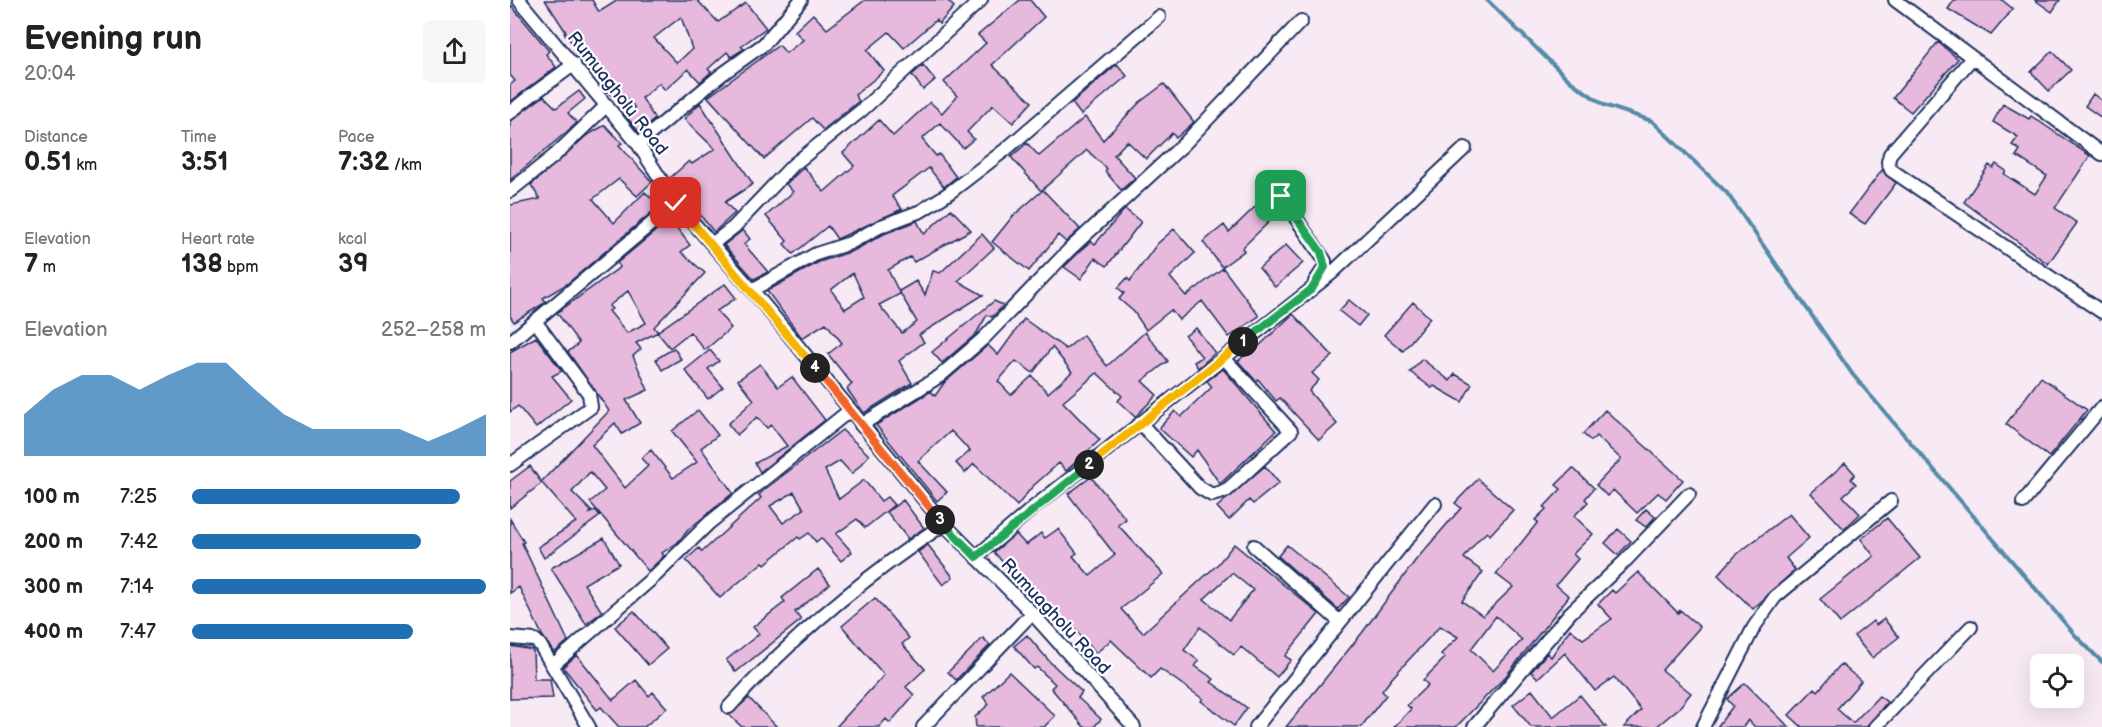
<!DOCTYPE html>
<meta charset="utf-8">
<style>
body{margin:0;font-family:"Balsamiq Sans",sans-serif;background:#f6f6f6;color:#222;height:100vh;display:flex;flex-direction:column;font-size:22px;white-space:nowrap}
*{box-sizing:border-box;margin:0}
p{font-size:20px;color:#767676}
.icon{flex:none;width:33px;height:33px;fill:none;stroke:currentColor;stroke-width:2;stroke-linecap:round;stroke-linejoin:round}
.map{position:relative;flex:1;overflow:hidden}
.drawer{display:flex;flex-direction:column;background:#fff;width:510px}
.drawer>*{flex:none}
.fabs{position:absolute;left:1520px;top:654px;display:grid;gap:12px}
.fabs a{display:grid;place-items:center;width:54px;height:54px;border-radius:9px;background:#fff;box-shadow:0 6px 24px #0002;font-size:30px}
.pin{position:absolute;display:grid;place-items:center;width:51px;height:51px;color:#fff;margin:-26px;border-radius:12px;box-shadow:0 3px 9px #0006}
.km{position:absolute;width:30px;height:30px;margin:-15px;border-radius:50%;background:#222;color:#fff;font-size:16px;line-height:30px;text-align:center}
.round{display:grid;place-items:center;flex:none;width:63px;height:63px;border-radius:9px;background:#f6f6f6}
.summary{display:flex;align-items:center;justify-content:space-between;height:102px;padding:0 24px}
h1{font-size:33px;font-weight:700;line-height:45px}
.metrics{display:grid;grid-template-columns:repeat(3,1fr);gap:9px;height:102px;padding:6px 24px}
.metrics div{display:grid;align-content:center}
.metrics b{font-size:26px;font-weight:700}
.metrics small{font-size:16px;font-weight:400}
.metrics p{font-size:16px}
.chart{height:168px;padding:12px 24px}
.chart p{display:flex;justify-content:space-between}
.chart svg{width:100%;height:108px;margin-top:6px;fill:#1f6fb2;opacity:.7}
ul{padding:0 24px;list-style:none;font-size:20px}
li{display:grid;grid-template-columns:96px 72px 1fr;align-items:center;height:45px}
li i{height:15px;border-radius:8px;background:#1f6fb2}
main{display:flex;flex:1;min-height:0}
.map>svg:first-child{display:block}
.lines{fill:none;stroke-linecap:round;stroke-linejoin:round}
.stream{stroke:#558ba8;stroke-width:4}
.building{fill:#e7b9dd;stroke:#1b2f5e;stroke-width:1.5;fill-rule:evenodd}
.street-casing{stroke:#1b2f5e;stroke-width:16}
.street{stroke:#fff;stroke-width:12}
.split-1-casing{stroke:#fff;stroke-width:12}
.split-2-casing{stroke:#fff;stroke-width:12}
.split-3-casing{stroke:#fff;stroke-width:12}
.split-4-casing{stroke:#fff;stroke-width:12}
.split-5-casing{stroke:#fff;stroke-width:12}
.split-1{stroke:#22a559;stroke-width:8}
.split-2{stroke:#f5b400;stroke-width:8}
.split-3{stroke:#22a559;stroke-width:8}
.split-4{stroke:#f0652b;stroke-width:8}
.split-5{stroke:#f5b400;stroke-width:8}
.labels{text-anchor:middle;stroke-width:4.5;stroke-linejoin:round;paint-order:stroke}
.street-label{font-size:18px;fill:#1b2f5e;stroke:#fff}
</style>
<main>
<section class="drawer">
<div class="summary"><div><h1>Evening run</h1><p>20:04</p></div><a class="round"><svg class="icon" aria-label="share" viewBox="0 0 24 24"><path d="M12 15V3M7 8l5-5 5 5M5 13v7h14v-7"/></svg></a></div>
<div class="metrics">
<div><p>Distance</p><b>0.51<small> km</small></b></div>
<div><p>Time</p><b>3:51</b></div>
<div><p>Pace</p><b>7:32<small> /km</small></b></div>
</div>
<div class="metrics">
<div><p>Elevation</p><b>7<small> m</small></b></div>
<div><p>Heart rate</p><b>138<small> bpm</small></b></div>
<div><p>kcal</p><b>39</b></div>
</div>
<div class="chart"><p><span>Elevation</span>252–258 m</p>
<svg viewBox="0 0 160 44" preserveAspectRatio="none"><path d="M0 44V27L10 17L20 11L30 11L40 17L50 11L60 6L70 6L80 17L90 27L100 33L110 33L120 33L130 33L140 38L150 33L160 27V44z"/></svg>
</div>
<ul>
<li><b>100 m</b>7:25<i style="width:91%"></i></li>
<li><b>200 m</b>7:42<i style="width:78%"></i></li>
<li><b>300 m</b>7:14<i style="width:100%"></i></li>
<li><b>400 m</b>7:47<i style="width:75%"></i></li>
</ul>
</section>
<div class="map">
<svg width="1592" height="727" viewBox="0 0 1592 727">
<rect width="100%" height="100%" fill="#f8eaf5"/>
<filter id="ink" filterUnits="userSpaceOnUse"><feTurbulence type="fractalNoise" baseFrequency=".0167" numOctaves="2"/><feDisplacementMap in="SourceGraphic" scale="12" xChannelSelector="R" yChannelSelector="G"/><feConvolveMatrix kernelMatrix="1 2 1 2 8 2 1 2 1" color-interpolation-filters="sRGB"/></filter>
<g filter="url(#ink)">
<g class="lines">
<!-- stream -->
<path class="stream" d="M 977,0 L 1060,81 L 1094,105 L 1142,121 L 1217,193 L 1343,375 L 1565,635 L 1592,662"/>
</g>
<!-- building -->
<path class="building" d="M 35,0 L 82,0 L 89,12 L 108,0 L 187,0 L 208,22 L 236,3 L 256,28 L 231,46 L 234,49 L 221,57 L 217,52 L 198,69 L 201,72 L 190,82 L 178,69 L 155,90 L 149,83 L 132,98 L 145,119 L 129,132 L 114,114 L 125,108 L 109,89 L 102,96 L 92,86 L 82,67 L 54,33 L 56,32 ZM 171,17 L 182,49 L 167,63 L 144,38 Z
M 355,0 L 437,0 L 444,7 L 429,24 L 426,20 L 394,48 L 379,32 L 357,50 L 374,71 L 345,95 L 349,101 L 313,130 L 302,118 L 254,159 L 198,97 L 269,45 L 276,53 L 293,40 L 285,31 L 303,14 L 317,29 Z
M 510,0 L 520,0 L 534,17 L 482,65 L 522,102 L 503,123 L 483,105 L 457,132 L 464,139 L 453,148 L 430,123 L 412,139 L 426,156 L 429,154 L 446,177 L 434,187 L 419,168 L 382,196 L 392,209 L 327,239 L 318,226 L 283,254 L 274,244 L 277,241 L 256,216 L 283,192 L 276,184 L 294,167 L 314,192 L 344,166 L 333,153 L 369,120 L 383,136 L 420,102 L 432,113 L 447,96 L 434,82 L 476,43 L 468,35 Z
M 1444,0 L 1492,0 L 1503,9 L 1481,35 L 1438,9 Z
M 1525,0 L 1550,0 L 1542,12 Z
M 0,4 L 39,51 L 36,54 L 46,67 L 0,102 L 0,85 L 5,81 L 0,75 Z
M 1428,42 L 1448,59 L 1401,112 L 1383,98 Z
M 1542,51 L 1561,70 L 1539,91 L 1521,72 Z
M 607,64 L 617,76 L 571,115 L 562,103 Z
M 413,65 L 425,80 L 413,90 L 402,75 Z
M 654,84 L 684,122 L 666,138 L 662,133 L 636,159 L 617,141 L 604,155 L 625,178 L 611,190 L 595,171 L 597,169 L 577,150 L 531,191 L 501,157 L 517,143 L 529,156 L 575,117 L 593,140 L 630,102 Z
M 69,91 L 75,99 L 58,113 L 67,123 L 0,180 L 0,121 L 34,96 L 46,108 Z
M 1583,94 L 1592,101 L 1592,118 L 1575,106 Z
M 190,103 L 243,184 L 215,202 L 225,213 L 204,232 L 160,178 L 179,161 L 182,164 L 205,149 L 174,119 Z
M 1493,104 L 1519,119 L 1521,116 L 1580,156 L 1545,208 L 1567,223 L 1538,264 L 1454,202 L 1479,165 L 1483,168 L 1486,164 L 1496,171 L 1494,174 L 1525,194 L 1537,176 L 1506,156 L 1510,150 L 1502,145 L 1508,137 L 1483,122 Z
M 95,125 L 112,143 L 109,145 L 142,182 L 127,196 L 109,179 L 83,199 L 104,223 L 135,192 L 149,206 L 57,284 L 33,298 L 36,302 L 33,304 L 4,322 L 0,316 L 0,205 L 30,199 L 21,185 L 76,136 Z
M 1372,170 L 1386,183 L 1355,224 L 1339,214 Z
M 533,190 L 570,229 L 556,242 L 548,235 L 519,271 L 482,242 L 503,216 Z
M 748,204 L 762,219 L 732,248 L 734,251 L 712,267 L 693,242 L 714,225 L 719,232 Z
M 441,209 L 461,230 L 404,262 L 400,257 L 378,270 L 390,294 L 369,305 L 392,333 L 407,322 L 389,291 L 406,281 L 415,295 L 423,271 L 430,273 L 472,234 L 484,248 L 448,281 L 473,295 L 409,335 L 414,342 L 389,361 L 402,383 L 354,413 L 337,389 L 342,384 L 318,354 L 332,343 L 316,323 L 292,338 L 257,291 L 309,262 L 343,251 L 374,234 L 407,221 L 414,234 ZM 343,273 L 354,297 L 335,309 L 321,290 Z
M 615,209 L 631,222 L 597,266 L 585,258 L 571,279 L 554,267 L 581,241 L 585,244 Z
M 160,219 L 180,245 L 171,252 L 195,273 L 144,327 L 148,332 L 126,343 L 131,349 L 123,356 L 138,390 L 116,400 L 130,423 L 112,434 L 105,423 L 82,445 L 115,488 L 138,466 L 131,458 L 141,450 L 163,478 L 187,462 L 162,431 L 188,410 L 208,435 L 191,448 L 223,493 L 179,529 L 167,543 L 152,553 L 154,556 L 138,571 L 80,502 L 95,490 L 80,472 L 62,492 L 81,511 L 80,513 L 86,510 L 90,516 L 34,558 L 28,547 L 66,522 L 32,483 L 0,508 L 0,481 L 20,466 L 31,482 L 99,411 L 58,352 L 69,343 L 47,313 L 110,267 L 107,263 ZM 118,291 L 136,323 L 117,333 L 99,311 L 102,309 L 99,306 Z
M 664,229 L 685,253 L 660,277 L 676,296 L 713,268 L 749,316 L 719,337 L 692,301 L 669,320 L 661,310 L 636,330 L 624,312 L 609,299 L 614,293 L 608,288 L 617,278 L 620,281 L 647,244 Z
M 233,230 L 240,239 L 234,244 L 258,272 L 244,279 L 214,245 Z
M 776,245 L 793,263 L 765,287 L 749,268 Z
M 215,284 L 226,298 L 207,311 L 221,328 L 195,350 L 180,332 L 160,348 L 147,332 Z
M 839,300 L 857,315 L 848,326 L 829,311 Z
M 484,301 L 493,305 L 491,308 L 482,317 L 477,315 L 466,334 L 432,363 L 422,352 Z
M 903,302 L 920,318 L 893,351 L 874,335 Z
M 783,314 L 823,356 L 802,373 L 809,380 L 799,391 L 827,424 L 809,440 L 770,398 L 766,401 L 748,379 L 746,381 L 728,361 L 747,344 L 749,346 Z
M 514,319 L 556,349 L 573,335 L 597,366 L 635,332 L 658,361 L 632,381 L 647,395 L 625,417 L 608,401 L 612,396 L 587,373 L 553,402 L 590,440 L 556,471 L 549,463 L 522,487 L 507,506 L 464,464 L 455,473 L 446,463 L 460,451 L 441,431 L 408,461 L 437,492 L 427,501 L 366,425 L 421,391 L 425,396 L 434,383 L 478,345 L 488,355 ZM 542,347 L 562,372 L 538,393 L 522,376 L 501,395 L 488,381 L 506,361 L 523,373 Z
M 686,328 L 705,353 L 688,368 L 684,362 L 692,357 L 675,336 Z
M 26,337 L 52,371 L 42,376 L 61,399 L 26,428 L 8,406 L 0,412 L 0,352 Z
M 164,348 L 171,359 L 152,370 L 146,359 Z
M 200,350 L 209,361 L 198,369 L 213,387 L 198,399 L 175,370 Z
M 912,359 L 940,381 L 945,374 L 962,384 L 952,402 L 924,386 L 922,388 L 900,372 Z
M 250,364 L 268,387 L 282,377 L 315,420 L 250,472 L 245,463 L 277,446 L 261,425 L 257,428 L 247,417 L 227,435 L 218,424 L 244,400 L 228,380 Z
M 713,369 L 766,431 L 710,484 L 687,450 L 681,457 L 649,428 L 665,411 L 671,417 L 702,387 L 697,381 Z
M 1531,377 L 1577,410 L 1539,457 L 1496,424 Z
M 1095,410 L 1173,480 L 1156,499 L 1148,493 L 1127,513 L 1103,490 L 1097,496 L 1086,485 L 1111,459 L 1086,436 L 1081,441 L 1073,434 Z
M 332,430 L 359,455 L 342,474 L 330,461 L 315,470 L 329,499 L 354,480 L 371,501 L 377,497 L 384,505 L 355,528 L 347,519 L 326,534 L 342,552 L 331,561 L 311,538 L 306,542 L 299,533 L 290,539 L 288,537 L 255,564 L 253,562 L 210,598 L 176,560 L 189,548 L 192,552 L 251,498 L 249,495 L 254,490 ZM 284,492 L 294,509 L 273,523 L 260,506 Z
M 1335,463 L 1345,474 L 1341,479 L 1346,484 L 1333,496 L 1350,514 L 1334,529 L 1301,493 Z
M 755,466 L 769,483 L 743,504 L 739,500 L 719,520 L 707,507 Z
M 1063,468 L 1084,488 L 1075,499 L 1078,502 L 1064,516 L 1083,534 L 1063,554 L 1068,559 L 1046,585 L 1059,596 L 996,676 L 946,727 L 884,727 L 901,709 L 897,705 L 918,685 L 913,680 L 935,658 L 931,654 L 948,637 L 930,626 L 882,678 L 872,691 L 876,695 L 851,727 L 776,727 L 852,633 L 905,561 L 951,508 L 945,503 L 968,479 L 1003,510 L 980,535 L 977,532 L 968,540 L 954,558 L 973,572 L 952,601 L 973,616 L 1003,587 L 986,574 L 1028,522 L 1025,520 L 1036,509 L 1034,507 L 1051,489 L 1046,485 ZM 986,616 L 1012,640 L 983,671 L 961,649 Z
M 581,477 L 616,519 L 608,525 L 653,574 L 611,609 L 633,633 L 708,564 L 724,544 L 809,614 L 775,656 L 781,660 L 767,677 L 731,647 L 724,655 L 690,627 L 674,650 L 689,661 L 685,666 L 704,679 L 701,682 L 737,708 L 724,726 L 691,701 L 693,699 L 650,669 L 641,678 L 601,640 L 586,653 L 564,628 L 557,634 L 521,584 L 516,589 L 484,552 L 506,534 L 516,545 L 531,533 L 535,538 L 548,529 L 567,553 L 563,556 L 580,576 L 605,555 L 558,494 ZM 722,573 L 743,590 L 719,620 L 694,599 Z
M 393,500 L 414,528 L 398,539 L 377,512 Z
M 1136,509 L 1145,517 L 1136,527 L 1126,520 Z
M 1279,514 L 1299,538 L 1276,558 L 1285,570 L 1243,609 L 1208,575 L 1226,555 Z
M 1377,518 L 1410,558 L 1330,623 L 1310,599 L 1364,556 L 1351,539 Z
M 0,519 L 14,542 L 12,543 L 58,641 L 44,653 L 32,635 L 9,587 L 0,593 Z
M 1108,529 L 1121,541 L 1108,555 L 1095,543 Z
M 94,538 L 109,564 L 74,584 L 92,612 L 76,624 L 41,568 Z
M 418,545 L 443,577 L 433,585 L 408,552 Z
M 777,545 L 839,597 L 828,609 L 768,556 Z
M 308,569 L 320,584 L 285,612 L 291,620 L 226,672 L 216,660 L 249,634 L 243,627 L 275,602 L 272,598 Z
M 1128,572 L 1168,613 L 1170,610 L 1190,627 L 1152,670 L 1181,693 L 1169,708 L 1146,727 L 1114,727 L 1131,710 L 1104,677 L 1085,691 L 1055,653 L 1028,678 L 1021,672 L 1037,653 L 1041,657 L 1060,629 L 1073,639 L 1102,619 L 1088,604 L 1102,590 L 1105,593 Z
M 365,598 L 399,638 L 392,644 L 415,669 L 396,687 L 404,695 L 380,723 L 376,719 L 369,727 L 326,727 L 374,675 L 332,626 Z
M 124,611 L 157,649 L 138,665 L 105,627 Z
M 1374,619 L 1389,637 L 1362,658 L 1344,636 L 1363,621 L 1366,625 Z
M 517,635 L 540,662 L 572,692 L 568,698 L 591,719 L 584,727 L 574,727 L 541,688 L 545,684 L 527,667 L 524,669 L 504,646 Z
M 473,638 L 480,645 L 446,680 L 438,672 Z
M 0,646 L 23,650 L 24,679 L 40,679 L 43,698 L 0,699 Z
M 67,655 L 103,700 L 126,680 L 139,696 L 143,692 L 157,708 L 134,727 L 109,727 L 91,707 L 87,710 L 53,667 Z
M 1331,664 L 1351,681 L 1327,709 L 1343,723 L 1369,696 L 1377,702 L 1357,727 L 1292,727 L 1279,715 L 1305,688 L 1308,691 Z
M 499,672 L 545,716 L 534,727 L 466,727 L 465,717 L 479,704 L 473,697 Z
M 1235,683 L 1279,727 L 1245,727 L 1238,720 L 1233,727 L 1207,727 L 1223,706 L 1217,699 Z
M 1022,690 L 1043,717 L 1070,695 L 1096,727 L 1021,727 L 1003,705 Z
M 239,698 L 267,727 L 232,727 L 219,715 Z"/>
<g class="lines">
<defs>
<path id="street" d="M 9,0 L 128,144 L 166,203 L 242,290 L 434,524 L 522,613 L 624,727
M 1385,0 L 1592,154
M 1462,58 L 1380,154 L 1378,162 L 1381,170 L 1592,312
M 0,113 C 20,94 43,81 64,64
M 128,144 L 211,75 L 254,44 L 291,0
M 0,191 L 44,156 L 97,105
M 771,196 L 815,261 L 815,267 L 805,282
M 202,244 L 224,227 L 283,165 L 352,110 L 471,0
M 242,290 L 306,254 L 340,243 L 371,226 L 411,211 L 439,193 L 495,150 L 649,17
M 0,342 L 166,203
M 631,424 L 690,488 L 702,495 L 716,491 L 781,431 L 714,358
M 351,425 L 430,376 L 474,338 L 560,249 L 674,144 L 791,21
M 0,465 L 81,407 L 79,394 L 25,321
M 1513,502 L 1592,407
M 744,546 L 830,622
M 466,557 L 524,507 L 822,273 L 955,148
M 0,638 L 25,640 L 30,645 L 79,727
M 43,665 L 146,575 L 199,523 L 339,411
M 219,707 C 282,637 356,576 434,524
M 413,727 L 522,613
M 746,727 L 925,504
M 964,727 L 1060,613 L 1116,560 L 1179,494
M 1193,727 L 1244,627 L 1265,597 L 1381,501
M 1365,727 L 1461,627"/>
</defs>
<!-- street casing -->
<use href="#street" class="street-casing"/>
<!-- street -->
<use href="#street" class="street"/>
</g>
</g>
<g class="lines" filter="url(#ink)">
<defs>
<path id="split-1" d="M 733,342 L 802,289 L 815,267 L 811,252 L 771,196"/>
<path id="split-2" d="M 579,465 L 733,342"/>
<path id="split-3" d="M 430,520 L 466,557 L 579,465"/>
<path id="split-4" d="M 305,368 L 430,520"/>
<path id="split-5" d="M 166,203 L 305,368"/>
</defs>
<!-- split-1 casing -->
<use href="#split-1" class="split-1-casing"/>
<!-- split-2 casing -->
<use href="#split-2" class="split-2-casing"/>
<!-- split-3 casing -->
<use href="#split-3" class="split-3-casing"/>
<!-- split-4 casing -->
<use href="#split-4" class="split-4-casing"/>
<!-- split-5 casing -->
<use href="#split-5" class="split-5-casing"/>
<!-- split-1 -->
<use href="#split-1" class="split-1"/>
<!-- split-2 -->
<use href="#split-2" class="split-2"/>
<!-- split-3 -->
<use href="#split-3" class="split-3"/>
<!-- split-4 -->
<use href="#split-4" class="split-4"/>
<!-- split-5 -->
<use href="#split-5" class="split-5"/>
</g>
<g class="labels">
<!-- street labels -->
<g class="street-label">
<text transform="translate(108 93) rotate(52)" y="6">Rumuagholu Road</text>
<text transform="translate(546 616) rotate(47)" y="6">Rumuagholu Road</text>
</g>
</g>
</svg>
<div class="fabs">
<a><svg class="icon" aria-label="locate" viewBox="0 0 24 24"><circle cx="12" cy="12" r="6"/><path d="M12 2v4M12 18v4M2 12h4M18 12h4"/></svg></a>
</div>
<div class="pin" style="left:771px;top:196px;background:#1e9e55"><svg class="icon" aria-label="arrive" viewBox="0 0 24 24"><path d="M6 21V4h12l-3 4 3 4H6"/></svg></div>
<div class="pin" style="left:166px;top:203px;background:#d93025"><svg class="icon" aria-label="check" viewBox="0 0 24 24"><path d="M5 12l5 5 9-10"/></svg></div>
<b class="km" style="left:733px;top:342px">1</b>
<b class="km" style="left:579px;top:465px">2</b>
<b class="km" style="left:430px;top:520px">3</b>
<b class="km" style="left:305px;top:368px">4</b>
</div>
</main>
